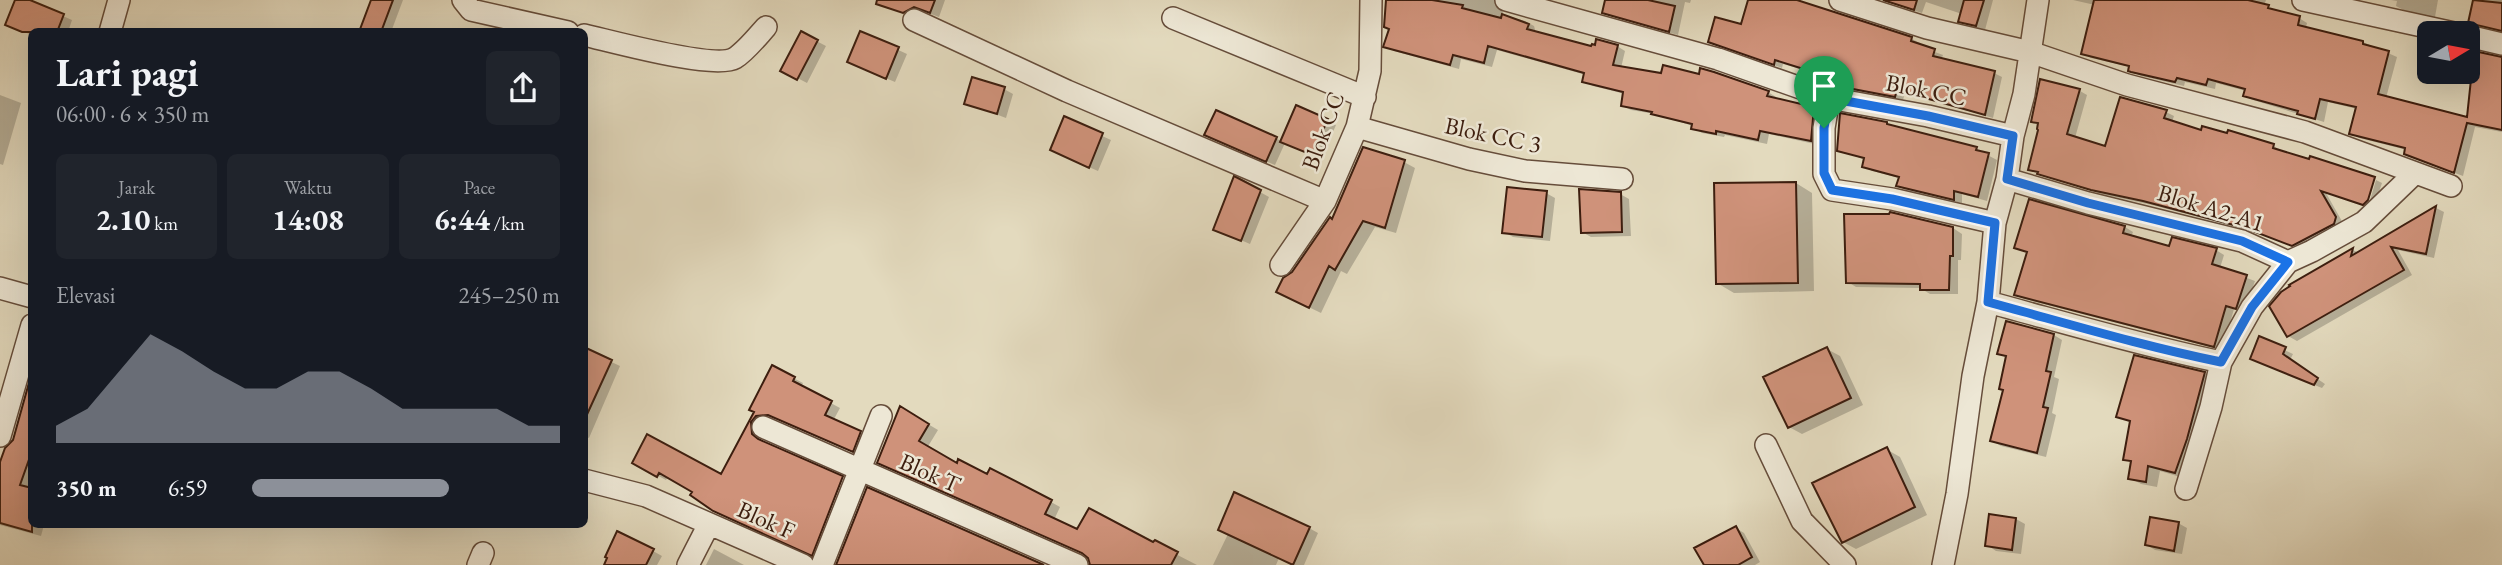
<!DOCTYPE html>
<html lang="id">
<meta charset="utf-8">
<style>
body{margin:0;font-family:"EB Garamond",serif;background:#20242c;color:#f1f3f6;height:100vh;display:flex;flex-direction:column;font-size:26px;white-space:nowrap}
*{box-sizing:border-box;margin:0}
p{font-size:23px;color:#9ea1a6}
.icon{flex:none;width:38px;height:38px;fill:none;stroke:currentColor;stroke-width:2;stroke-linecap:round;stroke-linejoin:round}
.map{position:relative;flex:1;overflow:hidden}
.panel{position:absolute;left:28px;top:28px;width:560px;height:500px;display:flex;flex-direction:column;background:#171b24;border-radius:10px;box-shadow:0 7px 28px #0002}
.panel>*{flex:none}
.needle{width:46px;rotate:80deg}
.fabs{position:absolute;left:2417px;top:21px;display:grid;gap:14px}
.fabs a{display:grid;place-items:center;width:63px;height:63px;border-radius:10px;background:#171b24;box-shadow:0 7px 28px #0002;font-size:35px}
.pin{position:absolute;display:grid;place-items:center;width:60px;height:60px;color:#fff;margin:-72px -30px;border-radius:50% 50% 50% 0;rotate:-45deg;box-shadow:0 0 7px #0007}
.pin .icon{rotate:45deg}
.round{display:grid;place-items:center;flex:none;width:74px;height:74px;border-radius:10px;background:#20242c}
.overview{display:flex;align-items:center;justify-content:space-between;height:119px;padding:0 28px}
h1{font-size:38px;font-weight:700;line-height:52px}
.metrics{display:grid;grid-template-columns:repeat(3,1fr);gap:10px;height:119px;padding:7px 28px}
.metrics div{display:grid;align-content:center;border-radius:10px;background:#20242c;text-align:center}
.metrics b{font-size:30px;font-weight:700}
.metrics small{font-size:19px;font-weight:400}
.metrics p{font-size:19px}
.chart{height:196px;padding:14px 28px}
.chart p{display:flex;justify-content:space-between}
.chart svg{width:100%;height:126px;margin-top:7px;fill:#8c9099;opacity:.7}
ul{padding:0 28px;list-style:none;font-size:23px}
li{display:grid;grid-template-columns:112px 84px 1fr;align-items:center;height:52px}
li i{height:18px;border-radius:9px;background:#8c9099}
.map>svg:first-child{display:block}
.shadow{fill:#0003}
.building{fill:#cf927a;stroke:#3d1e0f;stroke-width:2}
.lines{fill:none;stroke-linecap:round;stroke-linejoin:round}
.street-casing{stroke:#664d3b;stroke-width:24}
.street{stroke:#ede7d5;stroke-width:21}
.route-casing{stroke:#fff;stroke-width:14}
.route{stroke:#1a73e8;stroke-width:9}
.labels{text-anchor:middle;stroke-width:5;stroke-linejoin:round;paint-order:stroke}
.street-label{font-size:24px;fill:#3d1e0f;stroke:#ede7d5}
</style>
<div class="map">
<svg width="2502" height="565" viewBox="0 0 2502 565">
<rect width="100%" height="100%" fill="#e3dabe"/>
<filter id="stains"><feTurbulence type="fractalNoise" baseFrequency=".00286" numOctaves="4"/><feColorMatrix values="0 0 0 0 .2 0 0 0 0 .09 0 0 0 0 .02 0 0 0 .5 -.17"/></filter>
<radialGradient id="worn" r=".72"><stop offset=".6" stop-color="#630" stop-opacity="0"/><stop offset="1" stop-color="#630" stop-opacity=".3"/></radialGradient>
<!-- shadow -->
<path class="shadow" d="M 17,0 L 26,0 L 72,20 L 68,32 L 32,32 L 32,35 L 16,29 Z
M 373,0 L 403,0 L 391,32 L 362,32 Z
M 878,0 L 945,0 L 939,17 L 923,11 L 914,17 Z
M 1388,0 L 1504,0 L 1501,8 L 1504,15 L 1525,21 L 1534,26 L 1536,33 L 1592,48 L 1617,46 L 1625,51 L 1621,68 L 1768,92 L 1776,97 L 1776,100 L 1814,108 L 1822,113 L 1819,145 L 1769,134 L 1767,144 L 1725,135 L 1724,137 L 1702,133 L 1693,128 L 1693,126 L 1655,114 L 1631,110 L 1623,106 L 1625,94 L 1593,86 L 1584,81 L 1586,75 L 1497,50 L 1492,67 L 1461,59 L 1459,69 L 1394,51 L 1386,46 L 1391,29 Z
M 1606,0 L 1691,0 L 1690,3 L 1685,2 L 1678,35 L 1612,17 L 1604,12 Z
M 1750,0 L 1795,0 L 1912,39 L 1920,43 L 1919,46 L 1943,55 L 1941,60 L 1994,73 L 2002,77 L 1993,118 L 1905,93 L 1903,100 L 1842,89 L 1821,82 L 1813,77 L 1814,73 L 1783,64 L 1782,68 L 1710,42 L 1742,26 Z
M 1881,0 L 1993,0 L 1985,30 L 1968,26 L 1960,21 L 1962,14 L 1926,2 L 1922,13 Z
M 2073,0 L 2266,0 L 2264,6 L 2299,18 L 2307,23 L 2306,28 L 2363,42 L 2397,57 L 2386,98 L 2468,119 L 2502,59 L 2502,132 L 2475,127 L 2463,176 L 2414,158 L 2406,154 L 2407,150 L 2359,138 L 2351,133 L 2357,109 L 2328,102 L 2324,122 L 2253,100 L 2245,96 L 2246,91 L 2216,83 L 2215,89 L 2185,82 L 2184,86 L 2141,76 L 2130,71 L 2131,67 L 2091,58 L 2083,53 L 2095,5 Z
M 2391,0 L 2438,0 L 2435,17 L 2405,11 L 2396,6 L 2397,1 Z
M 2475,0 L 2502,0 L 2502,33 L 2479,27 L 2470,22 Z
M 801,33 L 826,46 L 807,83 L 782,70 Z
M 866,35 L 907,54 L 895,82 L 857,66 Z
M 2041,81 L 2080,91 L 2087,95 L 2075,138 L 2107,148 L 2166,112 L 2174,116 L 2172,122 L 2202,132 L 2273,146 L 2281,150 L 2280,152 L 2373,178 L 2364,206 L 2326,193 L 2343,223 L 2301,249 L 2255,232 L 2152,205 L 2101,194 L 2038,173 L 2030,169 L 2039,125 L 2033,121 Z
M 1004,89 L 1013,94 L 1006,118 L 966,103 Z
M 0,95 L 21,103 L 3,165 L 0,164 Z
M 1065,119 L 1111,140 L 1098,171 L 1061,155 Z
M 1327,120 L 1336,125 L 1321,159 L 1285,143 L 1275,165 L 1215,140 L 1276,138 L 1282,142 Z
M 1887,124 L 1976,149 L 1997,160 L 1987,201 L 1962,194 L 1962,203 L 1907,191 L 1898,186 L 1900,178 L 1872,171 L 1864,166 L 1866,160 L 1839,150 Z
M 1404,162 L 1415,168 L 1396,233 L 1375,227 L 1347,274 L 1341,271 L 1321,313 L 1290,298 L 1293,274 L 1333,221 Z
M 2376,180 L 2382,183 L 2375,204 L 2368,207 Z
M 1796,183 L 1812,193 L 1814,291 L 1734,293 L 1717,283 Z
M 1260,192 L 1269,197 L 1250,244 L 1215,229 Z
M 1546,193 L 1555,198 L 1550,241 L 1513,237 L 1504,232 Z
M 1620,194 L 1629,199 L 1631,236 L 1591,237 L 1582,232 Z
M 2436,208 L 2444,212 L 2434,258 L 2398,250 L 2412,275 L 2297,341 L 2288,336 L 2292,285 L 2353,250 L 2359,253 Z
M 2125,227 L 2133,232 L 2131,237 L 2170,249 L 2173,239 L 2216,250 L 2224,255 L 2220,268 L 2255,281 L 2244,312 L 2234,309 L 2222,350 L 2024,299 L 2016,295 L 2028,253 L 2016,247 Z
M 1953,228 L 1962,234 L 1961,260 L 1958,260 L 1958,294 L 1930,294 L 1920,288 L 1856,287 L 1848,282 Z
M 2054,335 L 2062,340 L 2054,377 L 2059,379 L 2052,413 L 2056,415 L 2046,457 L 2001,446 L 1992,441 L 2005,391 L 2007,358 L 1999,353 Z
M 2260,339 L 2293,354 L 2290,360 L 2325,384 L 2322,388 L 2260,363 Z
M 584,349 L 620,366 L 589,438 L 584,436 Z
M 1827,349 L 1840,356 L 1863,405 L 1802,434 L 1789,427 Z
M 2136,357 L 2205,374 L 2216,380 L 2187,479 L 2160,471 L 2157,487 L 2141,484 L 2130,478 L 2132,463 L 2125,459 L 2132,423 L 2118,416 Z
M 772,367 L 803,383 L 801,387 L 840,408 L 833,421 L 869,437 L 862,455 L 778,419 L 763,421 L 758,433 L 760,441 L 724,515 L 694,492 L 668,476 L 666,480 L 634,463 L 721,476 L 756,412 Z
M 28,391 L 32,392 L 32,482 L 29,490 L 32,525 L 44,525 L 41,536 L 0,525 L 0,467 L 14,441 Z
M 901,408 L 938,430 L 927,448 L 957,465 L 1051,502 L 1060,507 L 1054,520 L 1078,531 L 1090,510 L 1197,565 L 1091,565 L 1085,554 L 888,467 Z
M 1886,449 L 1900,457 L 1927,515 L 1856,549 L 1843,542 Z
M 1990,516 L 2016,519 L 2025,524 L 2021,554 L 1996,551 L 1987,545 Z
M 2178,523 L 2187,528 L 2182,554 L 2155,550 L 2147,545 Z
M 1309,528 L 1318,533 L 1304,565 L 1295,565 L 1279,558 L 1276,565 L 1213,565 L 1228,534 Z
M 1736,528 L 1744,533 L 1760,562 L 1755,565 L 1706,565 Z
M 714,549 L 744,565 L 706,565 Z
M 653,551 L 662,556 L 657,565 L 606,565 Z"/>
<!-- building -->
<path class="building" d="M 15,0 L 30,0 L 64,14 L 57,32 L 22,32 L 5,25 Z
M 371,0 L 393,0 L 381,32 L 359,32 Z
M 877,0 L 935,0 L 930,13 L 914,7 L 903,13 L 876,4 Z
M 1386,0 L 1432,0 L 1463,5 L 1462,8 L 1501,18 L 1502,14 L 1529,24 L 1527,29 L 1591,46 L 1592,44 L 1595,45 L 1596,39 L 1618,45 L 1613,65 L 1661,73 L 1663,65 L 1699,74 L 1700,68 L 1714,72 L 1769,91 L 1767,96 L 1814,107 L 1811,141 L 1760,131 L 1758,140 L 1716,131 L 1716,134 L 1691,129 L 1692,124 L 1651,114 L 1652,112 L 1621,106 L 1623,92 L 1582,82 L 1584,73 L 1488,46 L 1484,63 L 1453,55 L 1450,65 L 1383,47 L 1389,29 L 1384,27 Z
M 1605,0 L 1648,0 L 1675,6 L 1669,32 L 1602,13 Z
M 1748,0 L 1797,0 L 1912,37 L 1911,41 L 1935,49 L 1933,56 L 1995,71 L 1985,115 L 1897,90 L 1895,97 L 1832,85 L 1811,78 L 1813,72 L 1775,60 L 1774,65 L 1708,42 L 1715,17 L 1741,24 Z
M 1883,0 L 1917,0 L 1914,10 Z
M 1964,0 L 1984,0 L 1976,26 L 1958,22 Z
M 2094,0 L 2248,0 L 2269,5 L 2268,8 L 2300,16 L 2298,25 L 2363,41 L 2363,44 L 2389,51 L 2378,94 L 2467,117 L 2474,51 L 2502,57 L 2502,130 L 2467,123 L 2454,173 L 2404,154 L 2405,148 L 2349,134 L 2356,107 L 2320,99 L 2315,119 L 2297,114 L 2298,111 L 2243,96 L 2245,89 L 2208,79 L 2206,85 L 2177,78 L 2175,82 L 2131,72 L 2128,71 L 2129,66 L 2081,54 Z
M 2473,0 L 2502,3 L 2502,31 L 2468,23 Z
M 801,31 L 818,40 L 797,80 L 780,71 Z
M 860,31 L 899,47 L 886,79 L 847,62 Z
M 972,77 L 1005,87 L 997,114 L 964,104 Z
M 2040,79 L 2080,89 L 2067,134 L 2105,146 L 2120,97 L 2167,110 L 2164,118 L 2201,130 L 2202,126 L 2227,133 L 2228,130 L 2274,144 L 2273,148 L 2309,159 L 2310,156 L 2375,177 L 2368,200 L 2363,205 L 2321,191 L 2336,217 L 2334,224 L 2292,246 L 2245,228 L 2143,201 L 2091,190 L 2037,174 L 2038,172 L 2028,170 L 2038,130 L 2037,129 L 2038,123 L 2031,122 Z
M 1296,105 L 1328,119 L 1312,155 L 1280,142 Z
M 1216,110 L 1277,137 L 1266,162 L 1204,135 Z
M 1840,113 L 1887,122 L 1887,124 L 1977,147 L 1976,150 L 1989,153 L 1978,197 L 1954,191 L 1954,200 L 1896,186 L 1899,177 L 1862,167 L 1864,158 L 1837,151 Z
M 1064,116 L 1103,133 L 1089,168 L 1050,150 Z
M 1363,147 L 1405,160 L 1385,228 L 1363,221 L 1335,270 L 1329,266 L 1309,308 L 1276,292 L 1283,278 L 1292,272 L 1330,217 L 1332,219 Z
M 1234,176 L 1261,190 L 1241,241 L 1213,230 Z
M 1796,182 L 1798,283 L 1716,284 L 1714,183 Z
M 1507,187 L 1547,191 L 1542,237 L 1502,233 Z
M 1579,189 L 1621,192 L 1622,232 L 1581,233 Z
M 2029,199 L 2125,226 L 2123,233 L 2169,246 L 2172,237 L 2217,248 L 2212,264 L 2247,275 L 2236,309 L 2226,306 L 2214,347 L 2014,295 L 2027,252 L 2014,248 Z
M 2436,206 L 2426,254 L 2391,247 L 2404,270 L 2287,337 L 2269,306 L 2281,292 L 2290,286 L 2289,285 L 2353,248 L 2351,256 Z
M 1890,212 L 1953,227 L 1953,256 L 1950,256 L 1949,290 L 1920,290 L 1920,284 L 1846,283 L 1844,214 L 1889,214 Z
M 2006,321 L 2054,334 L 2046,371 L 2051,372 L 2043,407 L 2048,408 L 2037,453 L 1990,441 L 2003,390 L 1999,389 L 2006,356 L 1997,354 Z
M 2259,336 L 2286,347 L 2283,354 L 2318,378 L 2314,385 L 2250,359 Z
M 584,347 L 612,360 L 584,421 Z
M 1827,347 L 1851,398 L 1788,428 L 1763,377 Z
M 2134,355 L 2205,372 L 2187,439 L 2175,473 L 2148,466 L 2146,482 L 2128,479 L 2131,461 L 2123,460 L 2130,421 L 2116,417 Z
M 772,365 L 795,377 L 793,381 L 832,401 L 825,415 L 861,431 L 853,452 L 768,415 L 756,416 L 751,422 L 752,434 L 758,439 L 843,476 L 812,556 L 713,511 L 690,495 L 692,492 L 659,473 L 657,477 L 632,463 L 647,434 L 721,474 L 754,412 L 749,410 Z
M 30,379 L 32,451 L 20,485 L 32,488 L 32,532 L 0,523 L 0,462 L 5,448 L 13,440 Z
M 900,406 L 929,424 L 919,441 L 957,463 L 958,459 L 987,474 L 990,468 L 1052,500 L 1045,514 L 1077,529 L 1089,508 L 1153,542 L 1155,540 L 1178,552 L 1171,565 L 1090,565 L 1088,558 L 1082,553 L 877,463 Z
M 1887,447 L 1915,507 L 1842,543 L 1812,483 Z
M 867,487 L 1044,565 L 836,565 Z
M 1234,492 L 1310,527 L 1293,565 L 1218,530 Z
M 1989,514 L 2016,518 L 2012,550 L 1985,546 Z
M 2150,517 L 2179,522 L 2174,551 L 2145,545 Z
M 1736,526 L 1752,557 L 1738,565 L 1704,565 L 1694,548 Z
M 617,531 L 654,549 L 646,565 L 604,565 L 607,558 L 605,557 Z"/>
<g class="lines">
<defs>
<path id="street" d="M 463,0 L 471,10 L 568,32
M 1506,0 L 1718,59 L 1829,98 L 1928,116 L 2013,136
M 1840,0 L 1927,28 L 2030,52 L 2127,85 L 2305,132 L 2451,186
M 2303,0 L 2454,33
M 1173,18 L 1365,97
M 914,20 L 1067,91 L 1325,201
M 110,32 L 119,0
M 584,35 C 611,41 715,70 735,58 C 746,51 757,37 766,27
M 2468,36 L 2502,44
M 1829,98 L 1824,128 L 1824,174 L 1832,190 L 1892,199 L 1995,223
M 1357,127 L 1469,159 L 1525,171 L 1622,179
M 2007,179 L 2088,203 L 2242,241 L 2288,262 L 2312,251 L 2364,222 L 2415,173
M 1281,265 L 1325,201 L 1357,127 L 1370,71 L 1371,0
M 0,288 L 32,297
M 1988,302 C 2066,323 2143,346 2221,362 L 2252,307 L 2288,262
M 763,427 L 1077,565
M 0,436 L 32,325
M 1766,445 L 1802,521 L 1845,565
M 584,480 L 646,496 L 803,565
M 2186,489 L 2211,407 L 2221,362
M 478,565 L 483,553
M 688,565 L 709,524
M 822,565 L 881,416
M 1943,565 L 1957,494 L 1973,376 L 1988,302 L 1995,223 L 2007,179 L 2013,136 L 2024,94 L 2038,0"/>
</defs>
<!-- street casing -->
<use href="#street" class="street-casing"/>
<!-- street -->
<use href="#street" class="street"/>
</g>
<g class="lines">
<defs>
<path id="route" d="M 1829,98 L 1928,116 L 2013,136 L 2007,179 L 2088,203 L 2242,241 L 2288,262 L 2252,307 L 2221,362 C 2142,346 2066,323 1988,302 L 1995,223 L 1892,199 L 1832,190 L 1824,173 L 1824,128 Z"/>
</defs>
<!-- route casing -->
<use href="#route" class="route-casing"/>
<!-- route -->
<use href="#route" class="route"/>
</g>
<g class="labels">
<!-- street labels -->
<g class="street-label">
<text transform="translate(1926 90) rotate(11)" y="8">Blok CC</text>
<text transform="translate(1323 131) rotate(-70)" y="8">Blok CC</text>
<text transform="translate(1493 135) rotate(12)" y="8">Blok CC 3</text>
<text transform="translate(2211 208) rotate(17)" y="8">Blok A2-A1</text>
<text transform="translate(930 473) rotate(24)" y="8">Blok T</text>
<text transform="translate(766 520) rotate(24)" y="8">Blok F</text>
</g>
</g>
<rect width="100%" height="100%" filter="url(#stains)"/>
<rect width="100%" height="100%" fill="url(#worn)"/>
</svg>
<div class="fabs">
<a><svg class="needle" viewBox="-14 -14 28 28"><path d="M0-13l5 13h-10z" fill="#e53935"/><path d="M0 13l5-13h-10z" fill="#9ea1a6"/></svg></a>
</div>
<div class="pin" style="left:1824px;top:128px;background:#1e9e55"><svg class="icon" aria-label="arrive" viewBox="0 0 24 24"><path d="M6 21V4h12l-3 4 3 4H6"/></svg></div>
<section class="panel">
<div class="overview"><div><h1>Lari pagi</h1><p>06:00 · 6 × 350 m</p></div><a class="round"><svg class="icon" aria-label="share" viewBox="0 0 24 24"><path d="M12 15V3M7 8l5-5 5 5M5 13v7h14v-7"/></svg></a></div>
<div class="metrics">
<div><p>Jarak</p><b>2.10<small> km</small></b></div>
<div><p>Waktu</p><b>14:08</b></div>
<div><p>Pace</p><b>6:44<small> /km</small></b></div>
</div>
<div class="chart"><p><span>Elevasi</span>245–250 m</p>
<svg viewBox="0 0 160 44" preserveAspectRatio="none"><path d="M0 44V38L10 32L20 19L30 6L40 12L50 19L60 25L70 25L80 19L90 19L100 25L110 32L120 32L130 32L140 32L150 38L160 38V44z"/></svg>
</div>
<ul>
<li><b>350 m</b>6:59<i style="width:64%"></i></li>
</ul>
</section>
</div>
